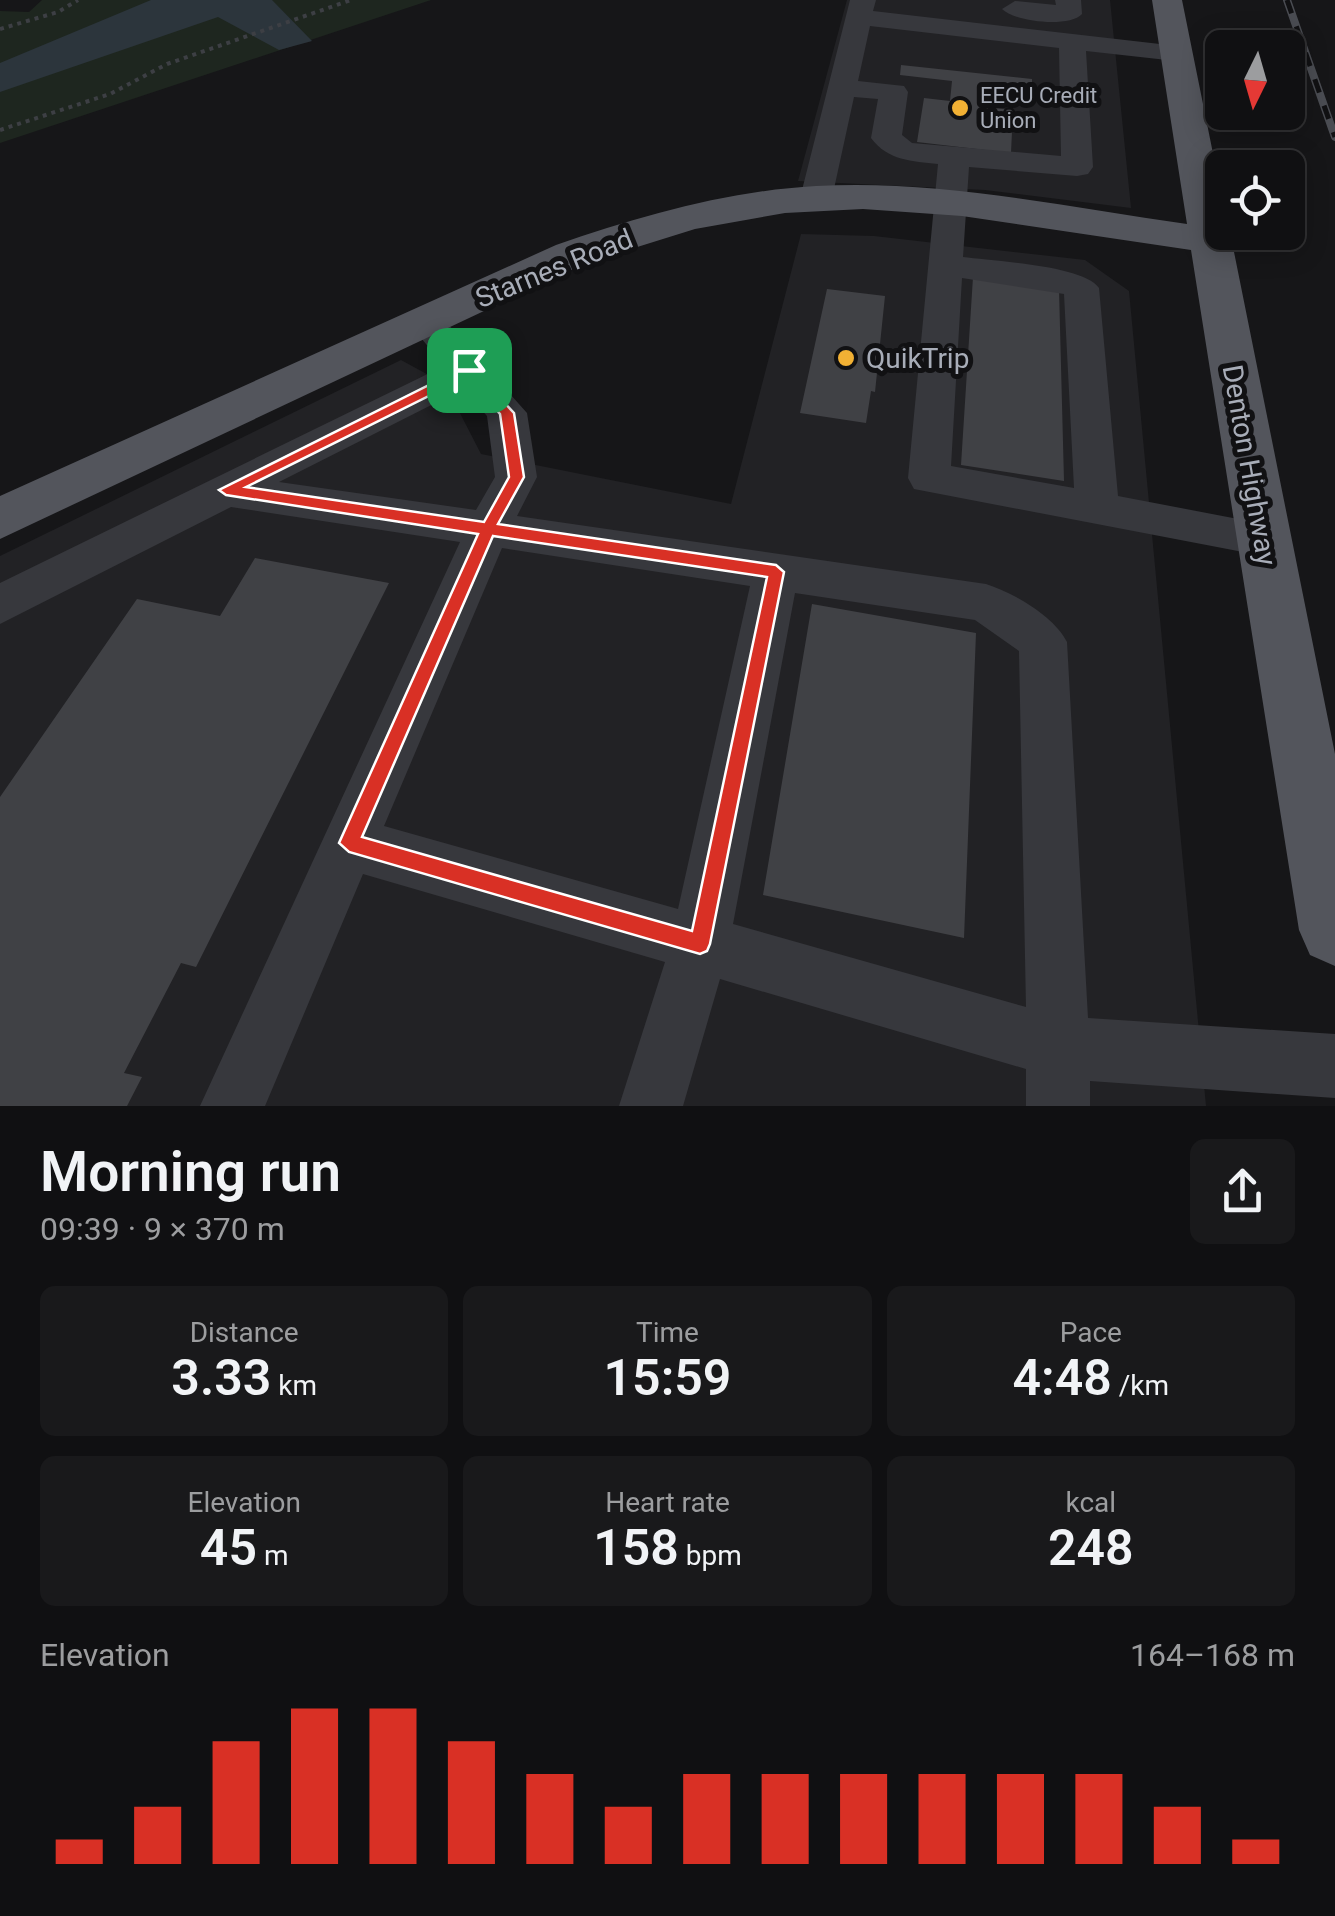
<!DOCTYPE html>
<meta charset="utf-8">
<style>
body{margin:0;font-family:Roboto,sans-serif;background:#19191b;color:#f1f3f6;height:100vh;display:flex;flex-direction:column;font-size:38px;white-space:nowrap}
*{box-sizing:border-box;margin:0}
p{font-size:32px;color:#9c9d9f}
.icon{flex:none;width:55px;height:55px;fill:none;stroke:currentColor;stroke-width:2;stroke-linecap:round;stroke-linejoin:round}
.map{position:relative;height:1106px;overflow:hidden}
.details{display:flex;flex-direction:column;background:#101012;flex:1}
.details>*{flex:none}
.needle{width:65px;rotate:185deg}
.buttons{position:absolute;left:1205px;top:30px;display:grid;gap:20px}
.buttons a{display:grid;place-items:center;width:100px;height:100px;border-radius:15px;background:#101012;box-shadow:0 5px 25px #0003,0 0 0 2px #303032;font-size:50px}
.pin{position:absolute;display:grid;place-items:center;width:85px;height:85px;color:#fff;margin:-42px;border-radius:20px;box-shadow:0 5px 15px #0006}
.round{display:grid;place-items:center;flex:none;width:105px;height:105px;border-radius:15px;background:#19191b}
.summary{display:flex;align-items:center;justify-content:space-between;height:170px;padding:0 40px}
h1{font-size:55px;font-weight:600;line-height:75px}
.stats{display:grid;grid-template-columns:repeat(3,1fr);gap:15px;height:170px;padding:10px 40px}
.stats div{display:grid;align-content:center;border-radius:15px;background:#19191b;text-align:center}
.stats b{font-size:50px;font-weight:600}
.stats small{font-size:28px;font-weight:400}
.stats p{font-size:28px}
.chart{height:280px;padding:20px 40px}
.chart p{display:flex;justify-content:space-between}
.chart svg{width:100%;height:180px;margin-top:10px;stroke:#d93025;stroke-width:6}
.map>svg:first-child{display:block}
.built{fill:#222225}
.green{fill:#1e261f}
.water{fill:#2c353c}
.building{fill:#404145}
.lines{fill:none;stroke-linecap:round;stroke-linejoin:round}
.path{stroke:#3d3f44;stroke-width:4;stroke-dasharray:4 5;stroke-linecap:butt}
.minor{fill:#37383d;fill-rule:evenodd}
.major{fill:#53555c;fill-rule:evenodd}
.rail-casing{stroke:#4a4c52;stroke-width:8}
.rail{stroke:#111113;stroke-width:5;stroke-dasharray:14;stroke-linecap:butt}
.route{fill:#d93025;stroke:#fff;stroke-width:2.5;fill-rule:evenodd}
.poi-dot{fill:#f2b134;stroke:#111113;stroke-width:4}
.labels{text-anchor:middle;stroke-width:10;stroke-linejoin:round;paint-order:stroke}
.far-poi-label{font-size:22px;fill:#a8adb8;stroke:#111113;text-anchor:start}
.street-label{font-size:28px;fill:#a8adb8;stroke:#111113}
.poi-label{font-size:28px;fill:#a8adb8;stroke:#111113;text-anchor:start}
</style>
<div class="map">
<svg width="1335" height="1106" viewBox="0 0 1335 1106">
<rect width="100%" height="100%" fill="#161618"/>
<!-- built -->
<path class="built" d="M 847,0 L 1110,0 L 1131,208 L 985,190 L 798,181 Z
M 801,234 L 874,236 L 1085,260 L 1129,291 L 1206,1106 L 0,1106 L 0,556 L 401,360 L 445,384 L 481,454 L 731,504 Z"/>
<!-- green -->
<path class="green" d="M 42,0 L 431,0 L 0,143 L 0,11 L 29,12 Z"/>
<!-- water -->
<path class="water" d="M 151,0 L 272,0 L 312,41 L 279,50 L 218,17 L 0,92 L 0,63 Z"/>
<!-- building -->
<path class="building" d="M 901,65 L 1032,79 L 1032,91 L 984,86 L 982,107 L 1013,110 L 1011,153 L 917,142 L 924,98 L 950,101 L 952,81 L 900,75 Z
M 973,277 L 1059,289 L 1064,481 L 961,465 Z
M 827,289 L 885,296 L 875,392 L 871,391 L 866,423 L 800,413 Z
M 255,558 L 389,583 L 196,967 L 181,963 L 124,1073 L 142,1077 L 127,1106 L 0,1106 L 0,797 L 137,599 L 220,616 Z
M 812,604 L 976,633 L 964,938 L 763,895 Z"/>
<g class="lines">
<!-- path -->
<path class="path" d="M 0,29 L 58,12 L 78,0
M 0,130 L 110,94 L 167,64 L 351,0"/>
<!-- minor -->
<path class="minor" d="M 850,0 L 876,0 L 873,11 L 1186,47 L 1190,53 L 1176,61 L 1086,51 L 1093,167 L 1088,174 L 1077,176 L 969,167 L 963,257 C 992,261 1084,265 1099,288 L 1118,496 L 1280,527 L 1286,539 L 1280,551 L 1264,556 L 914,489 L 908,478 L 938,164 C 912,161 888,161 871,138 L 878,99 L 854,97 L 832,198 L 827,205 L 805,205 L 800,198 ZM 870,26 L 1059,48 L 1061,156 L 912,143 L 902,135 L 908,92 L 904,86 L 858,81 ZM 962,278 L 1064,294 L 1074,488 L 951,466 Z
M 1055,0 L 1081,0 L 1082,14 C 1069,28 1015,22 1002,9 L 1015,1 L 1056,5 Z
M 426,310 L 439,314 L 527,413 L 537,477 L 517,516 L 986,584 C 1014,593 1054,616 1067,642 L 1088,1018 L 1335,1034 L 1335,1098 L 1090,1081 L 1090,1106 L 1026,1106 L 1026,1069 L 720,979 L 683,1106 L 619,1106 L 665,962 L 363,874 L 265,1106 L 200,1106 L 460,542 L 231,507 L 0,624 L 0,583 L 444,366 L 408,322 L 413,314 ZM 463,389 L 487,416 L 495,477 L 476,510 L 279,482 ZM 502,548 L 750,586 L 678,909 L 384,826 ZM 795,593 L 975,620 L 1019,651 L 1026,1007 L 733,924 Z"/>
<!-- major -->
<path class="major" d="M 1152,0 L 1182,0 L 1222,198 L 1222,232 L 1230,232 L 1335,754 L 1335,966 L 1310,955 L 1299,930 L 1191,250 L 962,216 L 863,209 L 785,213 L 695,229 L 586,263 L 0,539 L 0,496 L 556,245 C 640,216 727,191 816,186 C 940,179 1065,207 1187,224 Z"/>
<defs>
<path id="rail" d="M 1287,0 L 1335,137"/>
</defs>
<!-- rail casing -->
<use href="#rail" class="rail-casing"/>
<!-- rail -->
<use href="#rail" class="rail"/>
</g>
<!-- route -->
<path class="route" d="M 469,365 L 514,413 L 524,477 L 498,524 L 776,565 L 784,572 L 710,944 L 707,951 L 700,954 L 349,852 L 339,843 L 478,534 L 226,495 L 219,490 ZM 467,377 L 500,414 L 509,477 L 484,522 L 246,487 ZM 493,536 L 767,577 L 692,931 L 362,837 Z"/>
<!-- markers -->
<g class="poi-dot">
<circle cx="960" cy="108" r="10"/>
<circle cx="846" cy="358" r="10"/>
</g>
<g class="labels">
<!-- far-poi labels -->
<g class="far-poi-label">
<text x="980" y="103">EECU Credit<tspan x="980" dy="25">Union</tspan></text>
</g>
<!-- street labels -->
<g class="street-label">
<text transform="translate(554 268) rotate(-22)" y="10">Starnes Road</text>
<text transform="translate(1250 465) rotate(80)" y="10">Denton Highway</text>
</g>
<!-- poi labels -->
<g class="poi-label">
<text x="866" y="368">QuikTrip</text>
</g>
</g>
</svg>
<div class="buttons">
<a><svg class="needle" viewBox="-14 -14 28 28"><path d="M0-13l5 13h-10z" fill="#e53935"/><path d="M0 13l5-13h-10z" fill="#9c9d9f"/></svg></a>
<a><svg class="icon" aria-label="locate" viewBox="0 0 24 24"><circle cx="12" cy="12" r="6"/><path d="M12 2v4M12 18v4M2 12h4M18 12h4"/></svg></a>
</div>
<div class="pin" style="left:469px;top:370px;background:#1e9e55"><svg class="icon" aria-label="arrive" viewBox="0 0 24 24"><path d="M6 21V4h12l-3 4 3 4H6"/></svg></div>
</div>
<section class="details">
<div class="summary"><div><h1>Morning run</h1><p>09:39 · 9 × 370 m</p></div><a class="round"><svg class="icon" aria-label="share" viewBox="0 0 24 24"><path d="M12 15V3M7 8l5-5 5 5M5 13v7h14v-7"/></svg></a></div>
<div class="stats">
<div><p>Distance</p><b>3.33<small> km</small></b></div>
<div><p>Time</p><b>15:59</b></div>
<div><p>Pace</p><b>4:48<small> /km</small></b></div>
</div>
<div class="stats">
<div><p>Elevation</p><b>45<small> m</small></b></div>
<div><p>Heart rate</p><b>158<small> bpm</small></b></div>
<div><p>kcal</p><b>248</b></div>
</div>
<div class="chart"><p><span>Elevation</span>164–168 m</p>
<svg viewBox="0 0 160 44" preserveAspectRatio="none"><path d="M5 44V38M15 44V30M25 44V14M35 44V6M45 44V6M55 44V14M65 44V22M75 44V30M85 44V22M95 44V22M105 44V22M115 44V22M125 44V22M135 44V22M145 44V30M155 44V38"/></svg>
</div>
</section>
